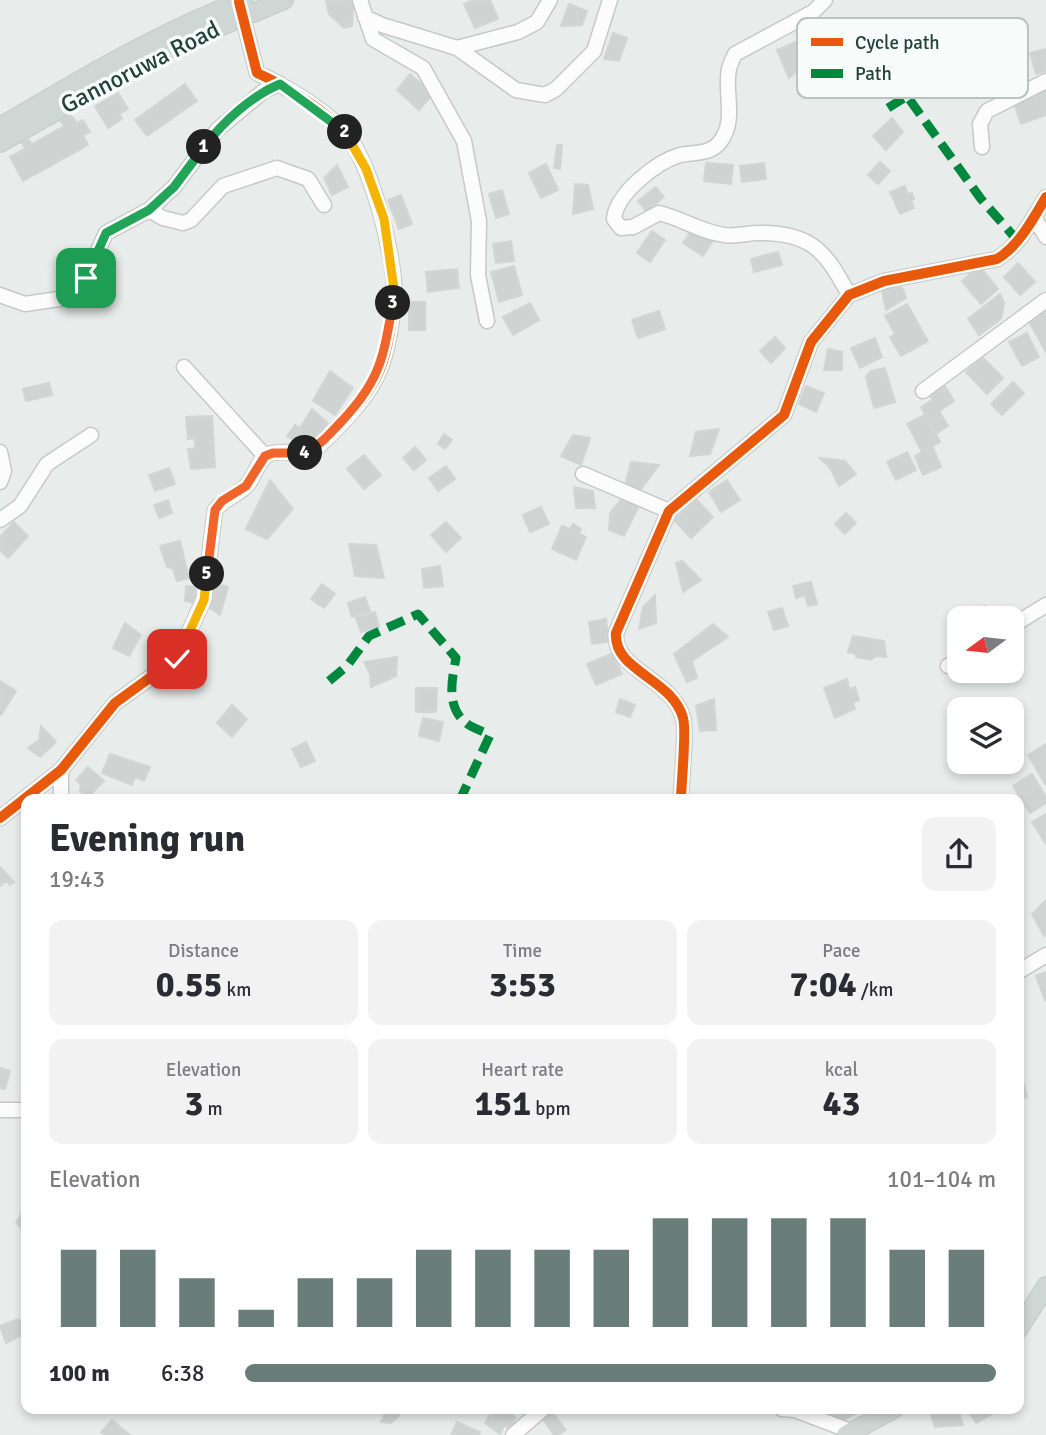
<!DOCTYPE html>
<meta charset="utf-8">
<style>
body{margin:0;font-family:Signika,sans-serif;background:#f2f2f3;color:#2b2b33;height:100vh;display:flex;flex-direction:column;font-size:26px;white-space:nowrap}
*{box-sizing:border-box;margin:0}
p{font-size:23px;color:#7c7c81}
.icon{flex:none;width:38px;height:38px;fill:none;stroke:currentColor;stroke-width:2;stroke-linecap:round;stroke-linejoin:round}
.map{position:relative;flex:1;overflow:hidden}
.details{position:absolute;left:21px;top:794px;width:1003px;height:620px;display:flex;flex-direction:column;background:#fff;border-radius:14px;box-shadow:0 4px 10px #0003}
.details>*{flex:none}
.needle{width:46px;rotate:255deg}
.controls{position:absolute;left:947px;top:606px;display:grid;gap:14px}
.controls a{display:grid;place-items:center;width:77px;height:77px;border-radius:14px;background:#fff;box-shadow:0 4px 10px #0003;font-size:35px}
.pin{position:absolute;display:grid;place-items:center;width:60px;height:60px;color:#fff;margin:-30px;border-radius:14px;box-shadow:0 4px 10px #0006}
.km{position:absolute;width:35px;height:35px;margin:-18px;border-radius:50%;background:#222;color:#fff;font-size:19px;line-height:35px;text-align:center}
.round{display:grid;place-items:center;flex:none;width:74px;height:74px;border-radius:14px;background:#f2f2f3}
.overview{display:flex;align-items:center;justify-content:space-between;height:119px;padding:0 28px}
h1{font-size:38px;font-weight:700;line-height:52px}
.metrics{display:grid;grid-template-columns:repeat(3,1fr);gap:10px;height:119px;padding:7px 28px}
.metrics div{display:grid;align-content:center;border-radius:14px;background:#f2f2f3;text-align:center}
.metrics b{font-size:35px;font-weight:700}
.metrics small{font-size:19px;font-weight:400}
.metrics p{font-size:19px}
.chart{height:196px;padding:14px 28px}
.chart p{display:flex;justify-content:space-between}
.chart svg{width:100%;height:126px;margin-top:7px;stroke:#697e78;stroke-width:6}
ul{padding:0 28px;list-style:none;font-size:23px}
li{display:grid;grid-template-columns:112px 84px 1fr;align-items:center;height:52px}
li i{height:18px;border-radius:9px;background:#697e78}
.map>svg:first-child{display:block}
.building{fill:#cfd4d2;stroke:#d1d6d4;stroke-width:2}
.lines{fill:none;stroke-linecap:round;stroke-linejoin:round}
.minor-casing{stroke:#c5cac8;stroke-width:17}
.major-casing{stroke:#c3ccc9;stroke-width:20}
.minor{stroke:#fcfcfc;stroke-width:14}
.major{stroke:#cfd7d5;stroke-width:18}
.quiet{stroke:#00873e;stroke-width:9;stroke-dasharray:18 9;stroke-linecap:butt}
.cycleway-casing{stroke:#f7fbf9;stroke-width:15}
.cycleway{stroke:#e8590c;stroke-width:10}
.split-1-casing{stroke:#fff;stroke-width:14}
.split-2-casing{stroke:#fff;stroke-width:14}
.split-3-casing{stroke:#fff;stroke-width:14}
.split-4-casing{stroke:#fff;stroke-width:14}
.split-5-casing{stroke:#fff;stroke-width:14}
.split-6-casing{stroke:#fff;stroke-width:14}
.split-1{stroke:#22a559;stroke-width:9}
.split-2{stroke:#22a559;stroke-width:9}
.split-3{stroke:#f5b400;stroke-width:9}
.split-4{stroke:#f0652b;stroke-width:9}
.split-5{stroke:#f0652b;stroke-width:9}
.split-6{stroke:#f5b400;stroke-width:9}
.labels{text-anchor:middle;stroke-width:7;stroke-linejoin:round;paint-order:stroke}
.street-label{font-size:24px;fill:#24423a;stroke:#f7fbf9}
.key{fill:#f7fbf9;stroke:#b8c4c0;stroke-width:2}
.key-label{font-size:19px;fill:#24423a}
</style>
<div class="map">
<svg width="1046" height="1435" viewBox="0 0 1046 1435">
<rect width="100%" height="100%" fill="#e8edeb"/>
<!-- building -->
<path class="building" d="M 326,0 L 354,0 L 352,26 L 344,28 L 329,14 Z
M 473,0 L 490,0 L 498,19 L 475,28 L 464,4 Z
M 569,4 L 587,11 L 582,25 L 561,26 Z
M 613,33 L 627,38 L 619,61 L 604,59 Z
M 802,39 L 811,60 L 789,78 L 777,50 Z
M 1046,49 L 1046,71 L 1036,74 L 1030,53 Z
M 410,74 L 433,94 L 419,110 L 397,90 Z
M 1046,83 L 1046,115 L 1021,124 L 1014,103 L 1037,96 L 1034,88 Z
M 185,84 L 197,101 L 147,136 L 135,120 Z
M 118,93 L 128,109 L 119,114 L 122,119 L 108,128 L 95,106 Z
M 71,115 L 77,123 L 83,120 L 90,132 L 83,135 L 88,145 L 23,181 L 10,157 L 25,149 L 22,143 L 29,140 L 32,144 L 64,126 L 60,121 Z
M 892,118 L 903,132 L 886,150 L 873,136 Z
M 557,145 L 562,145 L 560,169 L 554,168 Z
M 880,162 L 890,171 L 878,184 L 868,175 Z
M 706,163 L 733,165 L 731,184 L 704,181 Z
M 764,163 L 766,179 L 742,182 L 740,166 Z
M 546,164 L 558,190 L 541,198 L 529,173 Z
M 337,165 L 348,187 L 332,195 L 324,178 Z
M 575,184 L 588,185 L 593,209 L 573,214 Z
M 905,186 L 908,194 L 912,193 L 914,199 L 911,200 L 914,208 L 900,214 L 890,192 Z
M 656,187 L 664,197 L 646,211 L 638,201 Z
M 502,190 L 509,214 L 496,218 L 489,194 Z
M 401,195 L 412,224 L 399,229 L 388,200 Z
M 695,226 L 714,239 L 703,256 L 683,243 Z
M 652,231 L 665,240 L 650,262 L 637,253 Z
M 511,241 L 514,261 L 496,263 L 493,244 Z
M 778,252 L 782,265 L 754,272 L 751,259 Z
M 1018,263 L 1035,282 L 1020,295 L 1004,277 Z
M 514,266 L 522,295 L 499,302 L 491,272 Z
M 979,266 L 998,289 L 981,304 L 962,281 Z
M 457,269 L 459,288 L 428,292 L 426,272 Z
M 895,283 L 903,289 L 906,298 L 886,310 L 882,291 Z
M 1000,294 L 1004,303 L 1001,319 L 979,335 L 968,319 Z
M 409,302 L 425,302 L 425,330 L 409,330 Z
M 530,303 L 539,320 L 513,335 L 503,317 Z
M 907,304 L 928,341 L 901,356 L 890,337 L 895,334 L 885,316 Z
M 1046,306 L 1046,352 L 1027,318 Z
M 659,311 L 665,329 L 638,338 L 632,320 Z
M 1027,333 L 1039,357 L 1022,366 L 1009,342 Z
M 775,337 L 785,348 L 771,363 L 760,351 Z
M 875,338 L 882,357 L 860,368 L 851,348 Z
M 828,349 L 842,352 L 842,370 L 824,370 Z
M 982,357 L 1003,378 L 987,394 L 966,372 Z
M 885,368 L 895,402 L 874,408 L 866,377 L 871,371 Z
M 330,371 L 353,388 L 335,415 L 313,401 Z
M 1013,382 L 1024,393 L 1002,415 L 991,404 Z
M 49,383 L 52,395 L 26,401 L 23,389 Z
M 806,386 L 824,393 L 816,412 L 799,404 Z
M 945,386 L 954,401 L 939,411 L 948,426 L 937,433 L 921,407 L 932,400 L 930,395 Z
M 312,409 L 328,423 L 307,449 L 287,436 L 295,425 L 300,428 Z
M 926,414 L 940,442 L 922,452 L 907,424 Z
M 212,416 L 215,467 L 191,469 L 188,449 L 196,448 L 194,438 L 188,439 L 186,417 Z
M 719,429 L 710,454 L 690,456 L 696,432 Z
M 444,434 L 452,440 L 445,449 L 438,444 Z
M 573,435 L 590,438 L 581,465 L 561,456 Z
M 415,447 L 426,460 L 414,470 L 403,458 Z
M 933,447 L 941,467 L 923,475 L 915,456 Z
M 907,452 L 916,470 L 896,480 L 887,462 Z
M 364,455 L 381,475 L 364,489 L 347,469 Z
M 820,458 L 845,461 L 856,474 L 839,486 L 830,468 Z
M 631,462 L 659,465 L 641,489 L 625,486 Z
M 446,466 L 455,479 L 438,491 L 429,478 Z
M 169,468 L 175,484 L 155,491 L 149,475 Z
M 270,480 L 293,509 L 267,539 L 246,529 Z
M 727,480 L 740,500 L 721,512 L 709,492 Z
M 574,487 L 593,491 L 595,508 L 576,508 Z
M 624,496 L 639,506 L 624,536 L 609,530 L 610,513 Z
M 696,499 L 713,517 L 691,538 L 674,520 Z
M 168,500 L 172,513 L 159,518 L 154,505 Z
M 541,507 L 549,524 L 530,532 L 523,515 Z
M 846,513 L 856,523 L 845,534 L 835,524 Z
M 14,522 L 28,536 L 8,558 L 0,550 L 0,537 Z
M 446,522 L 461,538 L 446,552 L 431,535 Z
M 573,524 L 581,529 L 579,534 L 586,537 L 576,560 L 552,549 L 562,526 L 570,529 Z
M 180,541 L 189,578 L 177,581 L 173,569 L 167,567 L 160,546 Z
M 349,544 L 376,545 L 384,578 L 355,576 Z
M 682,561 L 701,580 L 683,592 L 676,563 Z
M 440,566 L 443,586 L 424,588 L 422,569 Z
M 811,582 L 817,604 L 808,606 L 805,595 L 796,598 L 793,586 Z
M 214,583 L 228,587 L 220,615 L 209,607 Z
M 322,584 L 335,594 L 324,608 L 311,599 Z
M 186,586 L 195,587 L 195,603 L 185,601 Z
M 655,595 L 656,623 L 639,629 L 643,607 Z
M 365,597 L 370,611 L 352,617 L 348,603 Z
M 985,606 L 995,618 L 971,618 Z
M 782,608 L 788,626 L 774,630 L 768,612 Z
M 375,612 L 379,627 L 361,632 L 356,618 Z
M 606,619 L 609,642 L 592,644 L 589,622 Z
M 125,623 L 141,635 L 129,656 L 113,648 Z
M 713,624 L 728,637 L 692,661 L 697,678 L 687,682 L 674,654 Z
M 853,636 L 884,641 L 886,657 L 876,656 L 871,660 L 856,657 L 856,654 L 848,652 Z
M 613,653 L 622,674 L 596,685 L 587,664 Z
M 397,657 L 396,676 L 371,687 L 370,674 L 364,662 Z
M 847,679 L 849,689 L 855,687 L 859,700 L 853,702 L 855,709 L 835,718 L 824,688 Z
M 0,681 L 16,691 L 1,715 L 0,715 Z
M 416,688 L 437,688 L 436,712 L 416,712 Z
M 620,699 L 635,705 L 630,717 L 616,712 Z
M 714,699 L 716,730 L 700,731 L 696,706 Z
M 232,705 L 247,719 L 232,737 L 217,723 Z
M 1012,713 L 1023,728 L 1012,736 Z
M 423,718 L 443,722 L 439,741 L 419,736 Z
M 41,726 L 56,742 L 40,757 L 28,748 L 39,740 Z
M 306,742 L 315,761 L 301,767 L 292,749 Z
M 1046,744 L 1046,784 L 1045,784 L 1028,755 Z
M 110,754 L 150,767 L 144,781 L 135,777 L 132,785 L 102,773 Z
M 88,767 L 104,781 L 88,797 L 80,791 L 81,785 L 76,780 Z
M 1032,774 L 1046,797 L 1046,803 L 1030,813 L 1013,786 Z
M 1046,814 L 1046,844 L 1032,822 Z
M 0,867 L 14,882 L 10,885 L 6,881 L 0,886 Z
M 1046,900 L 1046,934 L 1044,936 L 1032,914 Z
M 1046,972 L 1046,999 L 1045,1000 L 1036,976 Z
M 0,1068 L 10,1071 L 5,1089 L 0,1088 Z
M 1018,1081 L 1023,1081 L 1027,1097 L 1018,1100 Z
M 26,1208 L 26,1226 L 20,1227 L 16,1222 Z
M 18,1319 L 26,1328 L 26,1333 L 6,1343 L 0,1326 Z
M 387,1409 L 397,1409 L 399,1416 L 391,1423 L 381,1422 Z
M 505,1409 L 516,1418 L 508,1428 L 486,1410 Z
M 830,1409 L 863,1409 L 839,1423 Z
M 929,1409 L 958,1409 L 963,1425 L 935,1427 Z
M 967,1409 L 1001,1409 L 976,1423 Z
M 551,1411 L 566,1430 L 558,1435 L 554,1435 L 542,1418 Z
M 489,1416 L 504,1426 L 500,1434 L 485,1423 Z
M 112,1420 L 130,1435 L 105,1435 L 101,1432 Z
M 457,1422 L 480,1432 L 479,1435 L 451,1435 Z"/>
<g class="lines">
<defs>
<path id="minor" d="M 360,0 L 373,39 L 423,68 L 464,141 L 479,221 L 478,275 L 487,321
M 825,0 L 813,12 L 735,54 C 733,59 730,64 729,69 C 724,93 737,120 720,142 C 710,155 693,152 680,155 C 656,162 616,194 614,219 L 621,228 L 633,227 L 659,213 C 681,218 703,233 725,235 C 736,237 747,233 758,233 C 812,232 826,252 849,295
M 365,17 L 382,25 L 457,48 L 516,90 L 545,95 L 556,89 L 594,51 L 610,0
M 457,48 L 518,32 L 537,22 L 550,0
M 982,147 L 980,124 L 987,111 L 1046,81
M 149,210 L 163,218 L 183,223 L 191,220 L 223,186 L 277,168 L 308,179 L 324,205
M 1034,217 L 1046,237
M 0,295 L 25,304 L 65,298 L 86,277 L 106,233 L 149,210 L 174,187 L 217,130 L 265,90 L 280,84
M 184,367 L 265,456
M 923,391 L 1046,300
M 0,452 L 4,471 L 0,482
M 583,474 L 669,511
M 0,520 L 20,506 L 47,464 L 91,435
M 1012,626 L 1046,605
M 948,666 L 959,659
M 61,770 L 61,800
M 681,800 C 681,784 687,730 683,718 C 672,678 613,671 616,633 L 669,511 L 784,415 L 811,342 L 849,295 L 884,281 L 997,259 C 1019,246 1033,219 1046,197
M 0,818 L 61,770 L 115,703 L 177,658 L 204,599 L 215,510 C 224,498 239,495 248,484 C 255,475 259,458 269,454 C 287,448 303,459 320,445 C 340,426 365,401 377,376 C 388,354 392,322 394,298 C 397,261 369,153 341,128 C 318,106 286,86 257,73 L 241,10
M 1018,972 L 1046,955
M 0,1110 L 26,1110
M 782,1409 L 795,1410 L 853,1432
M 513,1435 L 543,1409"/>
<path id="major" d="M 0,127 C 79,80 158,33 244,0
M 0,143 L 165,50 L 284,0
M 1018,1330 L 1046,1286
M 846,1435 L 894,1409"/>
</defs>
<!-- minor casing -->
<use href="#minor" class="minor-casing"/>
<!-- major casing -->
<use href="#major" class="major-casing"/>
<!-- minor -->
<use href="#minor" class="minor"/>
<!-- major -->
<use href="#major" class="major"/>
<!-- quiet -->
<path class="quiet" d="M 888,108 L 907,96 L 981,199 L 1017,240
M 329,681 L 347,666 L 369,636 L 418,614 L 456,658 C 452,679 446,706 465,722 C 471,728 483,731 490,735 L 460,800"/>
<defs>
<path id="cycleway" d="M 681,800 C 681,784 687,730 683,718 C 672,678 613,671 616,633 L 669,511 L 784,415 L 811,342 L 849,295 L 884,281 L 997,259 C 1019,246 1033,219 1046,197
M 0,818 L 61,770 L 115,703 L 177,658 L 204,599 L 215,510 C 224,498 239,495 248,484 C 255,475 259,458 269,454 C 287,448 303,459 320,445 C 340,426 365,401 377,376 C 388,354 392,322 394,298 C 397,261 369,153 341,128 C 318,106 286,86 257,73 L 239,2"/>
</defs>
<!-- cycleway casing -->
<use href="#cycleway" class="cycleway-casing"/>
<!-- cycleway -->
<use href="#cycleway" class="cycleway"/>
</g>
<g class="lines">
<defs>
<path id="split-1" d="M 86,278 L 106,233 L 149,210 L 174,187 L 204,147"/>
<path id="split-2" d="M 204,147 C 223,122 251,96 280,84 L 345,132"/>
<path id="split-3" d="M 345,132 L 366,169 L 384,219 L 395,296 L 393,303"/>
<path id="split-4" d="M 305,453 C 321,445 330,433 342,421 C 381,379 383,358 393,303"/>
<path id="split-5" d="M 207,574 L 215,510 L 222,501 L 246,486 L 265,456 L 273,453 L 305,453"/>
<path id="split-6" d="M 177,659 L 204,600 L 207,574"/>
</defs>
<!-- split-1 casing -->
<use href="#split-1" class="split-1-casing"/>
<!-- split-2 casing -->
<use href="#split-2" class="split-2-casing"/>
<!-- split-3 casing -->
<use href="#split-3" class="split-3-casing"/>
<!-- split-4 casing -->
<use href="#split-4" class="split-4-casing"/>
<!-- split-5 casing -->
<use href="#split-5" class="split-5-casing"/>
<!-- split-6 casing -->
<use href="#split-6" class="split-6-casing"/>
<!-- split-1 -->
<use href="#split-1" class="split-1"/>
<!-- split-2 -->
<use href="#split-2" class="split-2"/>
<!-- split-3 -->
<use href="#split-3" class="split-3"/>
<!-- split-4 -->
<use href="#split-4" class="split-4"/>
<!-- split-5 -->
<use href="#split-5" class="split-5"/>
<!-- split-6 -->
<use href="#split-6" class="split-6"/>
</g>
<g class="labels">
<!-- street labels -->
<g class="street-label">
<text transform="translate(140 67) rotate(-27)" y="8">Gannoruwa Road</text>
</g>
</g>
<!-- legend -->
<rect x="797" y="18" width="231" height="80" rx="10" class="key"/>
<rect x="811" y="38" width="32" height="8" fill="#e8590c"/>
<rect x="811" y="69" width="32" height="9" fill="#00873e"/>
<g class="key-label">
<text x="855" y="49">Cycle path</text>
<text x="855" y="80">Path</text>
</g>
</svg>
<div class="controls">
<a><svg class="needle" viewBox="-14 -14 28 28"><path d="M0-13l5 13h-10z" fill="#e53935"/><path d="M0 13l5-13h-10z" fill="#7c7c81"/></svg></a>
<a><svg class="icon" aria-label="layers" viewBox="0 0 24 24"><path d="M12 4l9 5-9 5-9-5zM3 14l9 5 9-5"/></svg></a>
</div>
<div class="pin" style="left:86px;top:278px;background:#1e9e55"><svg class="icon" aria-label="arrive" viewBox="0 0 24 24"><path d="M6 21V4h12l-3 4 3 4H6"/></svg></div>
<div class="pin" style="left:177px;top:659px;background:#d93025"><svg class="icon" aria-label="check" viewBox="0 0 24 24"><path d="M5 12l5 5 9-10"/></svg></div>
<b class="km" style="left:204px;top:147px">1</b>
<b class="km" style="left:345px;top:132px">2</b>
<b class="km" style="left:393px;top:303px">3</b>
<b class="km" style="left:305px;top:453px">4</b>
<b class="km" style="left:207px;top:574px">5</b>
<section class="details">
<div class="overview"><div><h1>Evening run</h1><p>19:43</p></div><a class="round"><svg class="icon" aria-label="share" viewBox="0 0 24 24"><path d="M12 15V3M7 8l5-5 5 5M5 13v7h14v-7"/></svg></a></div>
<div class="metrics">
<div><p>Distance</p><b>0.55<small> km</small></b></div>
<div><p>Time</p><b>3:53</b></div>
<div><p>Pace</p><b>7:04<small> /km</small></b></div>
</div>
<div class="metrics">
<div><p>Elevation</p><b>3<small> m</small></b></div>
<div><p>Heart rate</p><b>151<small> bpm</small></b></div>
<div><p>kcal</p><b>43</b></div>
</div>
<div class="chart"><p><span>Elevation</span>101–104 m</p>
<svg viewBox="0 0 160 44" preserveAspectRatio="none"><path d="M5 44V17M15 44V17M25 44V27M35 44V38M45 44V27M55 44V27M65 44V17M75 44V17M85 44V17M95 44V17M105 44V6M115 44V6M125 44V6M135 44V6M145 44V17M155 44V17"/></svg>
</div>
<ul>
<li><b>100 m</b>6:38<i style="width:100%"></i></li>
</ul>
</section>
</div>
